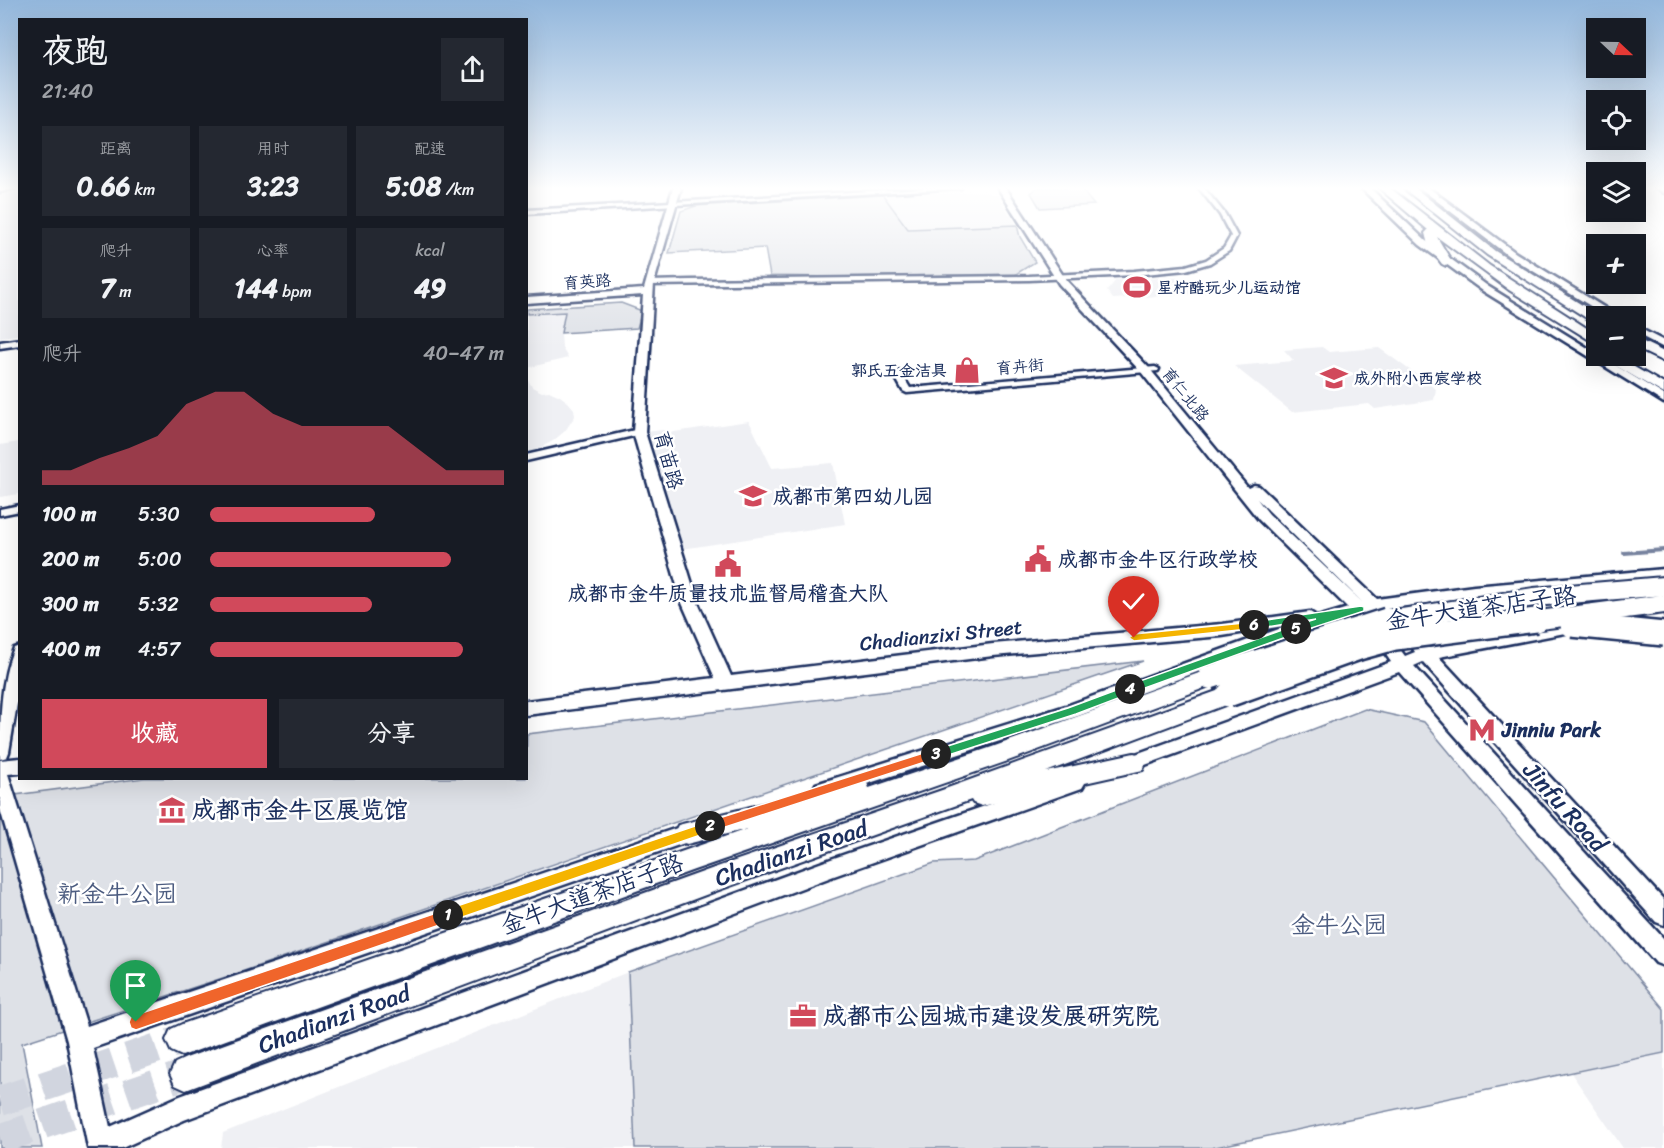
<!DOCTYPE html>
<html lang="zh">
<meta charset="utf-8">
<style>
body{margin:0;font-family:Sriracha,"LXGW WenKai TC",sans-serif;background:#242831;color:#f1f3f6;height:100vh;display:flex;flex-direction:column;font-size:22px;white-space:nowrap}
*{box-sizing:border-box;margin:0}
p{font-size:20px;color:#9ea1a6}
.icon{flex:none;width:33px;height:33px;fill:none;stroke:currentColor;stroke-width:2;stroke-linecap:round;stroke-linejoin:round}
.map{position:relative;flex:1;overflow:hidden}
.drawer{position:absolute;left:18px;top:18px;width:510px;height:762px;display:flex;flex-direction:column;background:#171b24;border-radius:0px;box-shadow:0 6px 24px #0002}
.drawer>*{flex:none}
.needle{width:39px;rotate:112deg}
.controls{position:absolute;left:1586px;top:18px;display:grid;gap:12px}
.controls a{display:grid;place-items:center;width:60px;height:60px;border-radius:0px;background:#171b24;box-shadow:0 6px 24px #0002;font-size:30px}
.pin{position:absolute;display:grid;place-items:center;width:51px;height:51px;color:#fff;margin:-62px -26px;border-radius:50% 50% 50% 0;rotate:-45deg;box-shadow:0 0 6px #0007}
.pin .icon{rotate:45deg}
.km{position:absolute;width:30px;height:30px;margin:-15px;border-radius:50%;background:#222;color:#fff;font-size:16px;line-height:30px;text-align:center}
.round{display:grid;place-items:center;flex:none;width:63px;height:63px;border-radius:0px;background:#242831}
.summary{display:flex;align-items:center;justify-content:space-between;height:102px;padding:0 24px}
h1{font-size:33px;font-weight:700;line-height:45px}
.metrics{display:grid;grid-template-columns:repeat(3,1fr);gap:9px;height:102px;padding:6px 24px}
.metrics div{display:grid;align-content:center;border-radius:0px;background:#242831;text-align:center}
.metrics b{font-size:26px;font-weight:700}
.metrics small{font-size:16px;font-weight:400}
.metrics p{font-size:16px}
.chart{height:168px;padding:12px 24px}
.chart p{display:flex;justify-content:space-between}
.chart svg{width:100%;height:108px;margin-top:6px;fill:#d1495b;opacity:.7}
.cta{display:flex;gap:12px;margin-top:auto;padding:12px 24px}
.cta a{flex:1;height:69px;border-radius:0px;background:#d1495b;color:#fff;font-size:24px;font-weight:700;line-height:69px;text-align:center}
.cta a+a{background:#242831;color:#f1f3f6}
ul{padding:0 24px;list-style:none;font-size:20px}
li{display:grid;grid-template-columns:96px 72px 1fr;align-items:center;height:45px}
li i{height:15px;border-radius:8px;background:#d1495b}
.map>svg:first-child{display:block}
.built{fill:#eff0f4}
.green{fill:#dee1e7;stroke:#7c88a2;stroke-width:1.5}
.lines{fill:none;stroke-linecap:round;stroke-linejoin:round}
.stream{stroke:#77839f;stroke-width:4}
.highway-tunnel{stroke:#d1d5df;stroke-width:30;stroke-dasharray:30 15;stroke-linecap:butt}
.street-casing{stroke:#1b2f5e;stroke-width:5}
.secondary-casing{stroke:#1b2f5e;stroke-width:5}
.highway-casing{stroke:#1b2f5e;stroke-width:4}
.street{fill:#fff;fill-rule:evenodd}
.secondary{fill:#fff;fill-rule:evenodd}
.highway{fill:#fff;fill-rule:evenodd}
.highway-bridge-far1-casing{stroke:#1b2f5e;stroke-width:22;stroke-linecap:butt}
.highway-bridge-casing{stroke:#1b2f5e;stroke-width:28;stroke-linecap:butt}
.highway-bridge-far1{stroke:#fff;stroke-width:18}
.highway-bridge{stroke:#fff;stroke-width:23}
.split-1{fill:#f0652b;stroke:#fff;stroke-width:1.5}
.split-2{fill:#f5b400;stroke:#fff;stroke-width:1.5}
.split-3{fill:#f0652b;stroke:#fff;stroke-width:1.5}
.split-4{fill:#22a559;stroke:#fff;stroke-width:1.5}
.split-5{fill:#22a559;stroke:#fff;stroke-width:1.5}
.split-6{fill:#22a559;stroke:#fff;stroke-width:1.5}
.split-7{fill:#f5b400;stroke:#fff;stroke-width:1.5}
.labels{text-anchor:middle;stroke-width:5;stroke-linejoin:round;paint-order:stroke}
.far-street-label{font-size:16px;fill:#1b2f5e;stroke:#fff}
.far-poi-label{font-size:16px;font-weight:bold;fill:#1b2f5e;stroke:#fff;text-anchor:start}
.street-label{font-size:20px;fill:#1b2f5e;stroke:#fff}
.poi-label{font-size:20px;font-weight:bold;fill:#1b2f5e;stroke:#fff;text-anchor:start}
.near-street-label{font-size:24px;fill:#1b2f5e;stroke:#fff}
.near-poi-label{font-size:24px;font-weight:bold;fill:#1b2f5e;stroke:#fff;text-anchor:start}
.near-park-label{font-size:24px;fill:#4c5c80;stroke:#fff}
</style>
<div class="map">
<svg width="1664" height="1148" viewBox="0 0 1664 1148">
<rect width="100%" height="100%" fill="#fff"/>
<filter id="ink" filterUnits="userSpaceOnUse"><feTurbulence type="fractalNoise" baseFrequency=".0167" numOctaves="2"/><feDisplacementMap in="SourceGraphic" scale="12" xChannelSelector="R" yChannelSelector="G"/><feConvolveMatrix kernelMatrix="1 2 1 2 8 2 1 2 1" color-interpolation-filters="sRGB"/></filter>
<g filter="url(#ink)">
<!-- built -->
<path class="built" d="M 19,190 L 19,335 L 0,337 L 0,193 Z
M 981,191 L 997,195 L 1017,225 L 908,229 L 883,195 Z
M 1178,277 L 1194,281 L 1206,293 L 1113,299 L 1107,291 L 1116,280 Z
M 565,312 L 561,333 L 562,348 L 568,358 L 527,368 L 527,314 Z
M 1322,347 L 1329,352 L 1379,348 L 1436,389 L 1434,400 L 1375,409 L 1369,404 L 1292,412 L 1234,366 L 1294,361 L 1284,350 Z
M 527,378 L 532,387 L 542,392 L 549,391 L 560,396 L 568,402 L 574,409 L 575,416 L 565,431 L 553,441 L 527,454 Z
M 749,421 L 772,468 L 833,463 L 845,524 L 682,549 L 645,432 L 663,430 L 667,433 Z
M 19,442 L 19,494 L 0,497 L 0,445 Z
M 628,972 L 635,1148 L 221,1148 L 223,1133 Z
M 1664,1053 L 1664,1148 L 1623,1148 L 1571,1073 Z"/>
<!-- green -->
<path class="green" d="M 1037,188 L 1080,188 L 1094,205 L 1040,208 L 1031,193 Z
M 883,195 L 908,229 L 1017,225 L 1020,237 L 1035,262 L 1016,274 L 843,277 L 770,276 L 765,248 L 669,253 L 681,211 L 696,206 Z
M 621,303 L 642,311 L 637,328 L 561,333 L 565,312 L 527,314 L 527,309 Z
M 1143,661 L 238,973 L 22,1043 L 42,1148 L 0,1148 L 0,797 L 144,778 L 526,778 L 527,734 Z
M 1365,709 L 1424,722 L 1664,1009 L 1664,1053 L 1211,1148 L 635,1148 L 628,972 L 934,863 L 974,861 Z"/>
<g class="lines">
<!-- stream -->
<path class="stream" d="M 1624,553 L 1664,550"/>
<!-- highway-tunnel -->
<path class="highway-tunnel" d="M 0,1101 L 182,1040
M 0,1139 L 186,1074"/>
<defs>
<path id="street" d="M 925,188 L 961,188 L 526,214 L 526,210 Z
M 1199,188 L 1204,188 L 1225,214 L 1237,236 L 1229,251 L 1210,263 L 1186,270 L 1134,275 L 1029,280 L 649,285 L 646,283 L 649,281 L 690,280 L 1029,276 L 1134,271 L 1186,266 L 1206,260 L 1224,248 L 1231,236 L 1220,215 Z
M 1657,188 L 1663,188 L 1664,193 Z
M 1155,367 L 1159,369 L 1158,371 L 907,393 L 903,391 L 893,373 L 897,371 L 900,371 L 910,388 Z
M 639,429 L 643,432 L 642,434 L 526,461 L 526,455 Z
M 20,505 L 20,511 L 0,515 L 0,509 Z"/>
<path id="secondary" d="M 0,188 L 15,188 L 0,192 Z
M 673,188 L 681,188 L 654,283 L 645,432 L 698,603 L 731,676 L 993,644 L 1222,624 L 1310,612 L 1318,617 L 1348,608 L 1259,520 L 1141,372 L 1059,284 L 998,188 L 1006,188 L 1066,280 L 1149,368 L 1248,488 L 1254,485 L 1259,486 L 1377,599 L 1474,586 L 1664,569 L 1664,579 L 1474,596 L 1386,609 L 1385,614 L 1379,615 L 1371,611 L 1373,615 L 1371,619 L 1365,620 L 1356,616 L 1308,631 L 1078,716 L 823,798 L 816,796 L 813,790 L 816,784 L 1066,706 L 1290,625 L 1222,636 L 993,656 L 526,715 L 526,701 L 715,678 L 682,603 L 633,432 L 643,295 L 526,303 L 526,297 L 644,289 ZM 1257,499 L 1363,603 L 1269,514 Z
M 1361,188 L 1370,188 L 1426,241 L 1489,287 L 1596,353 L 1596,356 L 1600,356 L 1664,395 L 1664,403 L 1483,291 L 1420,245 Z
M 1420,188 L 1429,188 L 1516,253 L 1618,316 L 1607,316 L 1510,257 Z
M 1635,326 L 1664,341 L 1664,348 L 1635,333 Z
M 20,339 L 20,345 L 0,348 L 0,342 Z
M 1664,611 L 1664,621 L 1613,626 L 1607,625 L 1605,621 L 1607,617 L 1613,616 Z
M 1580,620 L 1586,621 L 1588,625 L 1586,629 L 1439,657 L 1664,900 L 1664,925 L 1656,922 L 1423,662 L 1414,666 L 1664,939 L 1664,966 L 1656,963 L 1399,672 L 1126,772 L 1119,770 L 1117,765 L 1119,760 L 1391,662 L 1373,636 L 1375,632 L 1387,632 L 1405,656 L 1415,652 L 1413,649 L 1415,645 L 1421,643 L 1429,648 Z
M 20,646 L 20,686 L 9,752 L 7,757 L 0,759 C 0,723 0,680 14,648 Z
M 20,758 L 20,773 L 8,774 L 87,1026 L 695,822 L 702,825 L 705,831 L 702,837 L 93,1048 L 110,1127 L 180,1096 L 831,859 L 1075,775 L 1082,778 L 1085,783 L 1082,788 L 834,876 L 184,1120 L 122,1148 L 88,1148 L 67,1041 L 0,809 L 0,760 Z"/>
<path id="highway" d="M 1379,188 L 1390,188 L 1490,266 L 1596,334 L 1596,344 L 1509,290 L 1437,237 L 1452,262 L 1446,266 L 1442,264 L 1428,245 L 1425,233 L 1428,230 Z
M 1403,188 L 1415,188 L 1495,251 L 1600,316 L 1596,316 L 1596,324 L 1487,255 Z
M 1635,338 L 1664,352 L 1664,362 L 1635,348 Z
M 1599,356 L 1615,356 L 1664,384 L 1664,394 Z
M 1210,669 L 1218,671 L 1221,677 L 1218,683 L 1008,761 L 694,870 L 182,1056 L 171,1051 L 166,1040 L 171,1029 L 182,1024 L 747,829 L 687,844 L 678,841 L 674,833 L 678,825 L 858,780 L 867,783 L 869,788 L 992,747 Z
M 1228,687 L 1236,689 L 1239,695 L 1236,701 L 1046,772 L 1134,753 L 1143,756 L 1146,763 L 1143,770 L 982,806 L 973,803 L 971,800 L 716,891 L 186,1090 L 175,1085 L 170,1074 L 175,1063 L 186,1058 L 714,868 L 942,790 Z"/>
</defs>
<!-- street casing -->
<use href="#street" class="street-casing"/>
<!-- secondary casing -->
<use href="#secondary" class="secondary-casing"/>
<!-- highway casing -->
<use href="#highway" class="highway-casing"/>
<!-- street -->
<use href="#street" class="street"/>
<!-- secondary -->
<use href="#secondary" class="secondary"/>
<!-- highway -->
<use href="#highway" class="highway"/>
<defs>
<path id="highway-bridge-far1" d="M 1378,622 L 1534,597 L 1664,586
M 1524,622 L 1664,604"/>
<path id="highway-bridge" d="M 1572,625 L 1664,634
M 1210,677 L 1387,620
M 1228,695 L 1359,648 L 1395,638 L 1536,620"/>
</defs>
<!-- highway-bridge-far1 casing -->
<use href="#highway-bridge-far1" class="highway-bridge-far1-casing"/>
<!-- highway-bridge casing -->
<use href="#highway-bridge" class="highway-bridge-casing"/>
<!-- highway-bridge-far1 -->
<use href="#highway-bridge-far1" class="highway-bridge-far1"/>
<!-- highway-bridge -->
<use href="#highway-bridge" class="highway-bridge"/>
</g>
</g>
<!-- sky -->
<linearGradient id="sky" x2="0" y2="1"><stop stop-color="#93b7dc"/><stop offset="0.54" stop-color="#fff"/><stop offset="1" stop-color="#fff" stop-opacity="0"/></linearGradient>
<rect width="1664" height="349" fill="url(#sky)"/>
<!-- split-1 -->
<path class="split-1" d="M 448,909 L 453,911 L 455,915 L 453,920 L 448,922 L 136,1030 L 131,1028 L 129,1022 L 131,1017 L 136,1015 Z"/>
<!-- split-2 -->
<path class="split-2" d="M 710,821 L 715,822 L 716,826 L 715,830 L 448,922 L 443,920 L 441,915 L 443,911 L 448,909 Z"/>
<!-- split-3 -->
<path class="split-3" d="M 936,749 L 942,754 L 940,757 L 710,832 L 704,826 L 710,821 Z"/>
<!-- split-4 -->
<path class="split-4" d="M 1130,685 L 1136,689 L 1134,692 L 1076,714 L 936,759 L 930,754 L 932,751 L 1068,708 Z"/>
<!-- split-5 -->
<path class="split-5" d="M 1296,625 L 1300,626 L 1300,632 L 1134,692 L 1126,692 L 1125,689 L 1126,686 Z"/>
<!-- split-6 -->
<path class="split-6" d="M 1361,606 L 1364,607 L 1364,611 L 1296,633 L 1293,632 L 1293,626 L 1316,619 L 1254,629 L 1249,625 L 1254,622 Z"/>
<!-- split-7 -->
<path class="split-7" d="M 1254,622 L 1260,625 L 1258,628 L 1134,641 L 1129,638 L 1134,634 Z"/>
<!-- icons -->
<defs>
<symbol id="stadium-bare" viewBox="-9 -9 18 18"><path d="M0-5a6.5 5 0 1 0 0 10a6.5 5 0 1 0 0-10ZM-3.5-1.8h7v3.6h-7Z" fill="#d1495b" stroke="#fff" stroke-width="2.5" paint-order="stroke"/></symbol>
<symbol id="shop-bare" viewBox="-9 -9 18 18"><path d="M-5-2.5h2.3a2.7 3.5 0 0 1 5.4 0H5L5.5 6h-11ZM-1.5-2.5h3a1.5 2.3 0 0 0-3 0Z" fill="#d1495b" stroke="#fff" stroke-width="2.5" paint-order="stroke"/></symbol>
<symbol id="school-bare" viewBox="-9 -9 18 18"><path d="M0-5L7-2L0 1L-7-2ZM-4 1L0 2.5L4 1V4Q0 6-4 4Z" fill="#d1495b" stroke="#fff" stroke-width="2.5" paint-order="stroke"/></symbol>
<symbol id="civic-bare" viewBox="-9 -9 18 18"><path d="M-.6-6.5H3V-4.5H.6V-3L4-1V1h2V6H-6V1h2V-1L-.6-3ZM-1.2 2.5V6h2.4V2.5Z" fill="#d1495b" stroke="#fff" stroke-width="2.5" paint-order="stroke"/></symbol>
<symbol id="metro-bare" viewBox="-9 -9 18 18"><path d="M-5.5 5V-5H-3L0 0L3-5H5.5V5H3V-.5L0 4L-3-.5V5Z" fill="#d1495b" stroke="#fff" stroke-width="2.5" paint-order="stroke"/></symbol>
<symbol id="museum-bare" viewBox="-9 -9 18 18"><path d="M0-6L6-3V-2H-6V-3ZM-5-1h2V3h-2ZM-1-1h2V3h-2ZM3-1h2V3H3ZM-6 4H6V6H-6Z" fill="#d1495b" stroke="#fff" stroke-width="2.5" paint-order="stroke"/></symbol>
<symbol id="office-bare" viewBox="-9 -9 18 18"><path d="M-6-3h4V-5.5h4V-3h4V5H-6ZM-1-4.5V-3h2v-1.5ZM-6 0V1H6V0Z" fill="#d1495b" stroke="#fff" stroke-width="2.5" paint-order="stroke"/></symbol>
</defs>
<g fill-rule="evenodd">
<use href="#stadium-bare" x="1118" y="268" width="38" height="38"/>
<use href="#shop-bare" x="948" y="351" width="38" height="38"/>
<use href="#school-bare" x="1315" y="359" width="38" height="38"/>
<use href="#school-bare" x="734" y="477" width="38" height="38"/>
<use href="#civic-bare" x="1019" y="540" width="38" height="38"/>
<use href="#civic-bare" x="709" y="545" width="38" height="38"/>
<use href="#metro-bare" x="1463" y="711" width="38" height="38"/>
<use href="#museum-bare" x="153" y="791" width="38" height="38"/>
<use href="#office-bare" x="784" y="997" width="38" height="38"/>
</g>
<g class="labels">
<!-- far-street labels -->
<g class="far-street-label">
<text transform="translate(587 281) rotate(-4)" y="6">育英路</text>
<text transform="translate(1020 366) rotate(-5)" y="6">育卉街</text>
<text transform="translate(1186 394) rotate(51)" y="6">育仁北路</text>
</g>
<!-- far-poi labels -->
<g class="far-poi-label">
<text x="1157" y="293">星柠酷玩少儿运动馆</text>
<text x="947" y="376" text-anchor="end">郭氏五金洁具</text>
<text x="1354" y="384">成外附小西宸学校</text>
</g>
<!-- street labels -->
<g class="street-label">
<text transform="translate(669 460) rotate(75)" y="7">育苗路</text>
<text transform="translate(941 635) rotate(-6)" y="7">Chadianzixi Street</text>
</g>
<!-- poi labels -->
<g class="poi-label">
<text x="773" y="503">成都市第四幼儿园</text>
<text x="1058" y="566">成都市金牛区行政学校</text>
<text x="728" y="600" text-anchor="middle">成都市金牛质量技术监督局稽查大队</text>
<text x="1502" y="737">Jinniu Park</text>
</g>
<!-- near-street labels -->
<g class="near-street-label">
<text transform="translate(1481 608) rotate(-8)" y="8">金牛大道茶店子路</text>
<text transform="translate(1565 807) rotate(48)" y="8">Jinfu Road</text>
<text transform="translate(791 853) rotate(-19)" y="8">Chadianzi Road</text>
<text transform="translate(592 894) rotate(-20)" y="8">金牛大道茶店子路</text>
<text transform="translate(334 1019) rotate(-20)" y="8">Chadianzi Road</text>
</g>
<!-- near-poi labels -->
<g class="near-poi-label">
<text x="192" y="818">成都市金牛区展览馆</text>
<text x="823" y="1024">成都市公园城市建设发展研究院</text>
</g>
<!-- near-park labels -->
<g class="near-park-label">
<text x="117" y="902">新金牛公园</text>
<text x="1339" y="933">金牛公园</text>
</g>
</g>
</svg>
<div class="controls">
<a><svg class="needle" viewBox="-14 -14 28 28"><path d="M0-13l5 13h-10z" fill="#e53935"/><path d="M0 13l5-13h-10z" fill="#9ea1a6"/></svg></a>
<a><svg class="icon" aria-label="locate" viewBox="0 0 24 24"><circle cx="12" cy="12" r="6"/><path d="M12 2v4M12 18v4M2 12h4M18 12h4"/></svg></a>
<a><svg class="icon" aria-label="layers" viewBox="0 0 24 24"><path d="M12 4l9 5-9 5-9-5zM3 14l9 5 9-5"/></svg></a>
<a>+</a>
<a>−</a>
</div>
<div class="pin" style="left:136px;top:1022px;background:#1e9e55"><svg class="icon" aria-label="arrive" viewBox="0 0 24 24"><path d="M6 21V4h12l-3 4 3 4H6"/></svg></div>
<div class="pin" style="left:1134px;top:638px;background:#d93025"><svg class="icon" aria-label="check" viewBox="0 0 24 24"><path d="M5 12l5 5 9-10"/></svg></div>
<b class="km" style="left:448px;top:915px">1</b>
<b class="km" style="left:710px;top:826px">2</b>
<b class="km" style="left:936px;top:754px">3</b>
<b class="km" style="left:1130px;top:689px">4</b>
<b class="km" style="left:1296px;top:629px">5</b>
<b class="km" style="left:1254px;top:625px">6</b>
<section class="drawer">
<div class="summary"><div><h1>夜跑</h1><p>21:40</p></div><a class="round"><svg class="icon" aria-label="share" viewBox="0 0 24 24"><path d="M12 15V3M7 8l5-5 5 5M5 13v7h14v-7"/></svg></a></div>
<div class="metrics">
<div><p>距离</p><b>0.66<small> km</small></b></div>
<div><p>用时</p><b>3:23</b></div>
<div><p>配速</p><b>5:08<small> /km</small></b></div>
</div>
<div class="metrics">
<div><p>爬升</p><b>7<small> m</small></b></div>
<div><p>心率</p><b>144<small> bpm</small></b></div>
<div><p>kcal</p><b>49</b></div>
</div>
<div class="chart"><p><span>爬升</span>40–47 m</p>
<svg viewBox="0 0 160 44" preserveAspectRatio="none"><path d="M0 44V38L10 38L20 33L30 29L40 24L50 11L60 6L70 6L80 15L90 20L100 20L110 20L120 20L130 29L140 38L150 38L160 38V44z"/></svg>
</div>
<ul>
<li><b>100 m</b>5:30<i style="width:56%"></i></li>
<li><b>200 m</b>5:00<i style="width:82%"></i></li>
<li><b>300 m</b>5:32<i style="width:55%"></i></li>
<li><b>400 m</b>4:57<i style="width:86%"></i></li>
</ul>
<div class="cta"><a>收藏</a><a>分享</a></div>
</section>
</div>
